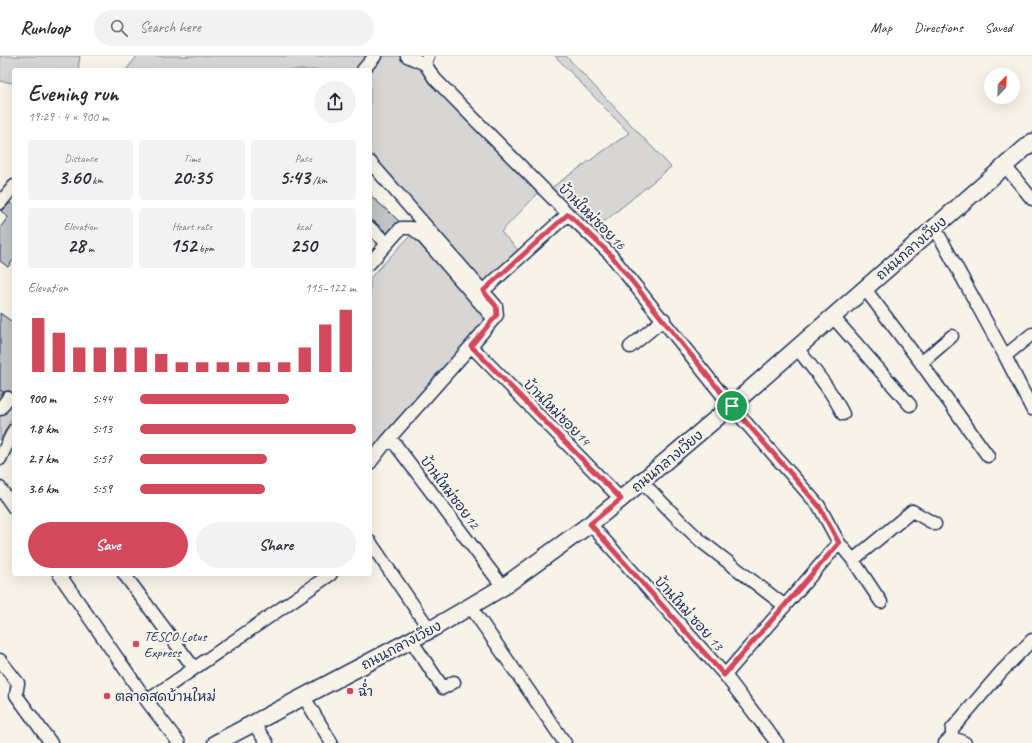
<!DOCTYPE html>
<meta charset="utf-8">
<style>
body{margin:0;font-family:Caveat,"Playpen Sans Thai",sans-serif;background:#f2f2f3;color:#2b2b33;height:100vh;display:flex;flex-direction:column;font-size:15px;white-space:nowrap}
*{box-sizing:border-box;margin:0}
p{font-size:13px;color:#7c7c81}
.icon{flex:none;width:22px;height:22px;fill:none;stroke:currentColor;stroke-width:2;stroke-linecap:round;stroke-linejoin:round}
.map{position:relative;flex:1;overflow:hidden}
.drawer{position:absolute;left:12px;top:12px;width:360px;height:508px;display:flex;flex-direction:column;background:#fff;border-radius:4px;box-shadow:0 4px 16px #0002}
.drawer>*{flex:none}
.needle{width:26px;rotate:23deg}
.fabs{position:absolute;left:984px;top:12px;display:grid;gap:8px}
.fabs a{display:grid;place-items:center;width:36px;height:36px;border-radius:50%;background:#fff;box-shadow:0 4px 16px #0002;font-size:20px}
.pin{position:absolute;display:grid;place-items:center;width:34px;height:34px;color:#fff;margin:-17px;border:2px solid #fff;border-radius:50%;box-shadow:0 1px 4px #0007}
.round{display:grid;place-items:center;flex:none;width:42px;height:42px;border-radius:21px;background:#f2f2f3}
.overview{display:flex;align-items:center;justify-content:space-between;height:68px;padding:0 16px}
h1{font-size:22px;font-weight:800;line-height:30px}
.stats{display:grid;grid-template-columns:repeat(3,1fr);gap:6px;height:68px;padding:4px 16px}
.stats div{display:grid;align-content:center;border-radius:4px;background:#f2f2f3;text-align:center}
.stats b{font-size:20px;font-weight:800}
.stats small{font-size:11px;font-weight:400}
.stats p{font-size:11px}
.chart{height:112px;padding:8px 16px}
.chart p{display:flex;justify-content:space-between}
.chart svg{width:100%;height:72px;margin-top:4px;stroke:#d1495b;stroke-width:6}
.primary-button{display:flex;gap:8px;margin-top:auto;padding:8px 16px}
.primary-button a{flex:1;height:46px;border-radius:24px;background:#d1495b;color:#fff;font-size:16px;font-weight:800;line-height:46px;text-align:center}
.primary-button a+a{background:#f2f2f3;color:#2b2b33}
ul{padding:0 16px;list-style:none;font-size:13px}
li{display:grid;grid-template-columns:64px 48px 1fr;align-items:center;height:30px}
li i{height:10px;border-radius:5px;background:#d1495b}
header{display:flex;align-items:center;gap:24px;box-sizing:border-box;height:56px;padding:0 20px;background:#fff;border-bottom:1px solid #e1e1e2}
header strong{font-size:19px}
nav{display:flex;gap:22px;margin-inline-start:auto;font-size:14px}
.search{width:280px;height:36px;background:#f2f2f3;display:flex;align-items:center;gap:10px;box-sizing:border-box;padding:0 14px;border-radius:22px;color:#7c7c81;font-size:15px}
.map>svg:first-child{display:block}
.green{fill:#d7d6d4;stroke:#798299}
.building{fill:#c0c3c5;stroke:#1b2f5e}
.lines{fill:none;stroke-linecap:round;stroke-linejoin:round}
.minor-casing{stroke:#1b2f5e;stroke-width:15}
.major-casing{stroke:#1b2f5e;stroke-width:19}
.minor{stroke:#f7f3e8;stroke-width:12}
.major{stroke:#f7f3e8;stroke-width:16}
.route-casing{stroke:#fff;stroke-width:8}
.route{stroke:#d1495b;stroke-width:5}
.poi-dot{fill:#d1495b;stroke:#f7f3e8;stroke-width:1.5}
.labels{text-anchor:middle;stroke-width:4;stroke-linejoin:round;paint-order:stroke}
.street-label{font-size:14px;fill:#1b2f5e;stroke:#f7f3e8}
.poi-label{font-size:14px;fill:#1b2f5e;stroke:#f7f3e8;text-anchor:start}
</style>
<header>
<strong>Runloop</strong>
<div class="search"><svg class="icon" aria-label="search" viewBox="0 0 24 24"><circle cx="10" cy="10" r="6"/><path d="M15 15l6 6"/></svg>Search here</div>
<nav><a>Map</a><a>Directions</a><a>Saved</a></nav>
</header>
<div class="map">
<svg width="1032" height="687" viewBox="0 0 1032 687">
<rect width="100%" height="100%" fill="#f7f3e8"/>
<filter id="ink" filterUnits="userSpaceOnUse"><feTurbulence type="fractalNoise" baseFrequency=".025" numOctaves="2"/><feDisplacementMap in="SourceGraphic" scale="8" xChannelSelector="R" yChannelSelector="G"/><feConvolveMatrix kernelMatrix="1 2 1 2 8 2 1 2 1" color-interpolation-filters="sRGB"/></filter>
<g filter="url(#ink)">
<!-- green -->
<path class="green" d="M 0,0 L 80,0 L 78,14 L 14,14 L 14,27 L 0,25 Z
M 137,0 L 407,0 L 425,8 L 543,132 L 501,176 L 523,199 L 483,235 L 370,107 L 370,14 L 126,14 Z
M 555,0 L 566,0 L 671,111 L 594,174 L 551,132 L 629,77 Z
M 411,179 L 488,263 L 370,400 L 370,222 Z
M 0,334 L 14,344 L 14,358 L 0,384 Z"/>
<!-- building -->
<path class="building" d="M 370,139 L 399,165 L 387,177 L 375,166 L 370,165 Z
M 10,147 L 14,150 L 14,203 L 8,211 L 0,205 L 0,172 L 8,161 L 1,155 Z
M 0,257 L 14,267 L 14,338 L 9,335 L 3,336 L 0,334 Z"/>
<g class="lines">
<defs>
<path id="minor" d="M 407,0 L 425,8
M 428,0 L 425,8 L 435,23 L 568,158 L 610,198 L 731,350 L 819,450 L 839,487 L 725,619
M 363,14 L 375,0
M 370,106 L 496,250 L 497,259 L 471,290 L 387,385
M 1005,110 L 1032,143
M 0,147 L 14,130
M 370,172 L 387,187
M 935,172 L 1005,300 L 1032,353
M 370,207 L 401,172 L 412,172 L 422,180 L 494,263
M 865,233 L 921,307 L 988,400
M 483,235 L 568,158
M 833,261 L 910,349
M 471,290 L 621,443
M 630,291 L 664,263
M 797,292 C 814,314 831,334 843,358
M 1005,300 L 1032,278
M 921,307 L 952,280
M 0,353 L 8,342
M 0,403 L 14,374
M 370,407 L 387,385 L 395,388 L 503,531
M 642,426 L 686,471 L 702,486 L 785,550
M 0,432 L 14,452
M 590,468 L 725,619 L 777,687
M 370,486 L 430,574
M 839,487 L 853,504 L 881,546
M 853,504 L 912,455 L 935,468
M 59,518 L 147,645 L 179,687
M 124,518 L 194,612
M 470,550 L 565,687
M 411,584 L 443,632 L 454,626
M 0,604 L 18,627 L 16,639 L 51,687
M 304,641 L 331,686
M 147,645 L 331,518
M 253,667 L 267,687
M 952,681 L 952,673 L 1001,616 L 1032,584
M 945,687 L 952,681 L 965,687"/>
<path id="major" d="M 216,687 L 430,574 L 503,531 L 590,468 L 621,443 L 731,350 L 1032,86"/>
</defs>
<!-- minor casing -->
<use href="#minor" class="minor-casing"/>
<!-- major casing -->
<use href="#major" class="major-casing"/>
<!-- minor -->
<use href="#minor" class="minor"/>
<!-- major -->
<use href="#major" class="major"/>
</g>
</g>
<g class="lines" filter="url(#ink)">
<defs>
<path id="route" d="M 568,158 L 610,198 L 732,350 L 819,450 L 839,487 L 724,619 L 590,468 L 621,443 L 471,290 L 497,259 L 496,250 L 483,235 Z"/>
</defs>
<!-- route casing -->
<use href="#route" class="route-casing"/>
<!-- route -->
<use href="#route" class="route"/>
</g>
<!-- markers -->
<g class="poi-dot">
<circle cx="136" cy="588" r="4"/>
<circle cx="350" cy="635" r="4"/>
<circle cx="107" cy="640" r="4"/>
</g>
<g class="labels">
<!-- street labels -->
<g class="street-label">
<text transform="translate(592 160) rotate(45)" y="5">บ้านใหม่ซอย16</text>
<text transform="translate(911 192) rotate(-41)" y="5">ถนนกลางเวียง</text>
<text transform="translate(557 356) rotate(45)" y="5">บ้านใหม่ซอย14</text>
<text transform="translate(667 405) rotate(-40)" y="5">ถนนกลางเวียง</text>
<text transform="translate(450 436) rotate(53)" y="5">บ้านใหม่ซอย12</text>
<text transform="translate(689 557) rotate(48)" y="5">บ้านใหม่ ซอย 13</text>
<text transform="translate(401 589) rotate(-28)" y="5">ถนนกลางเวียง</text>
</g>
<!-- poi labels -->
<g class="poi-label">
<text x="144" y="585">TESCO Lotus<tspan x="144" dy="16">Express</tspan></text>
<text x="358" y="640">ฉ่ำ</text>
<text x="115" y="645">ตลาดสดบ้านใหม่</text>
</g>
</g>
</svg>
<div class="fabs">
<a><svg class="needle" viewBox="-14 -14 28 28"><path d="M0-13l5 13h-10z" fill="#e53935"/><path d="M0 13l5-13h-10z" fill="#7c7c81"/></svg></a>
</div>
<div class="pin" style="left:732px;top:350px;background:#1e9e55"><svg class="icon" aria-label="arrive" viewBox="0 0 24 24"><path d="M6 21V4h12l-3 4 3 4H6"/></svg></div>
<section class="drawer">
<div class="overview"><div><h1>Evening run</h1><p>19:29 · 4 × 900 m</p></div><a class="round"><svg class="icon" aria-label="share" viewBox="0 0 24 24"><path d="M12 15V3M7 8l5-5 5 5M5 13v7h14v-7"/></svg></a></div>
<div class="stats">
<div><p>Distance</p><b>3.60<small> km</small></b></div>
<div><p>Time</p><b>20:35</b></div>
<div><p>Pace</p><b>5:43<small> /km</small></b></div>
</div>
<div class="stats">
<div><p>Elevation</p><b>28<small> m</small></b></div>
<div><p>Heart rate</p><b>152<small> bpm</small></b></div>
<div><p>kcal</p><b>250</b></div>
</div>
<div class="chart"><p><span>Elevation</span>115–122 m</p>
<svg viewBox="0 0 160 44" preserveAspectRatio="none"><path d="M5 44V11M15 44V20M25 44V29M35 44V29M45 44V29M55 44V29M65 44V33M75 44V38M85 44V38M95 44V38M105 44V38M115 44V38M125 44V38M135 44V29M145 44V15M155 44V6"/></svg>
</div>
<ul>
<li><b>900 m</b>5:44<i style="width:69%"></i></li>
<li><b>1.8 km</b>5:13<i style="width:100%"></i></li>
<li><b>2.7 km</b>5:57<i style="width:59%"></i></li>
<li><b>3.6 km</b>5:59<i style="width:58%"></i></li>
</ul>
<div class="primary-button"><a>Save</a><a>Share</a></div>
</section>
</div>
